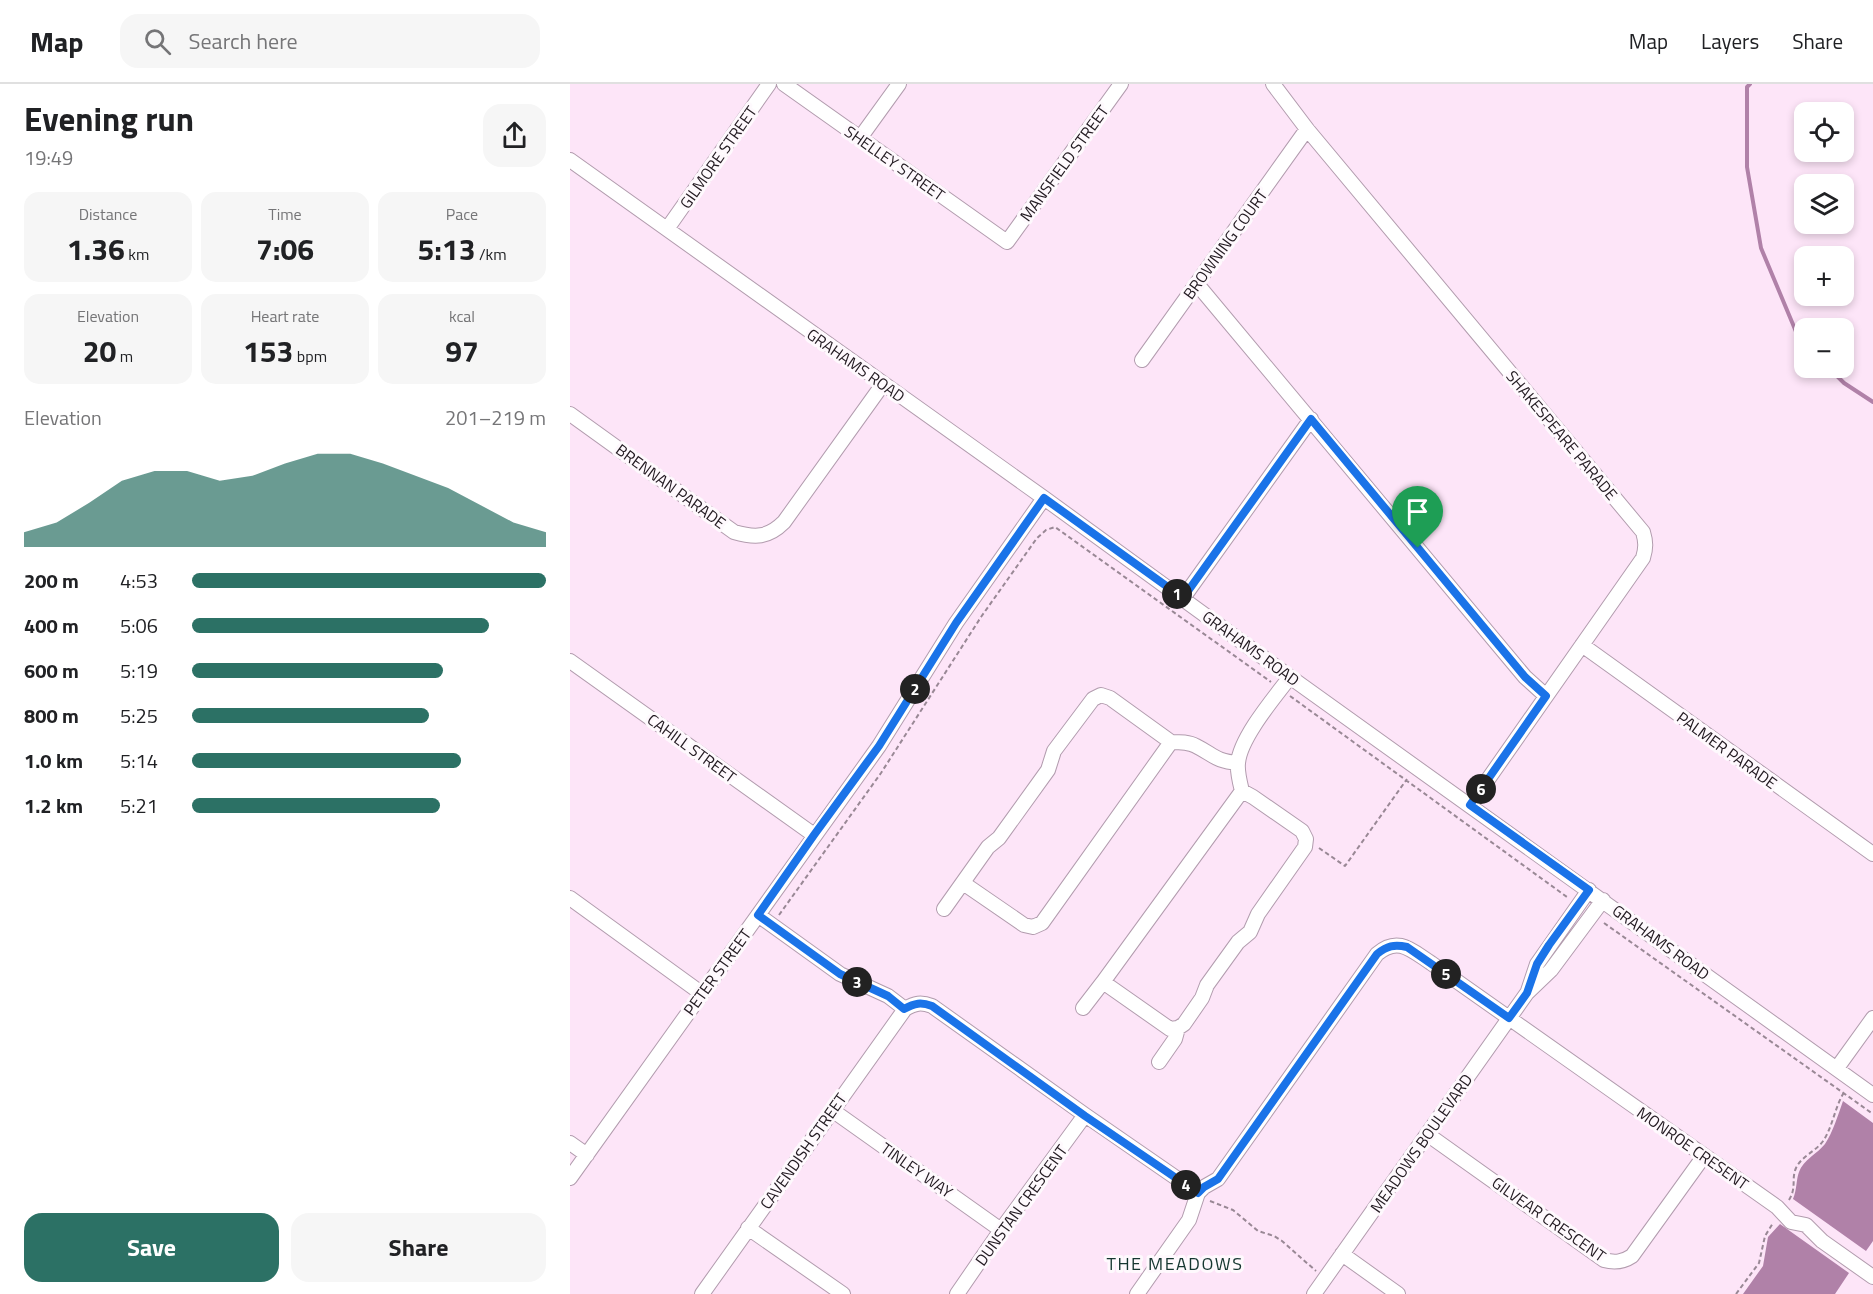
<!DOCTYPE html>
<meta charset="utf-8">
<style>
body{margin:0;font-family:"Titillium Web",sans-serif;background:#f6f6f6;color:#202124;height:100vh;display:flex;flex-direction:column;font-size:22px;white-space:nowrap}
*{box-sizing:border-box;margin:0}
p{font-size:20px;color:#757577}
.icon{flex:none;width:33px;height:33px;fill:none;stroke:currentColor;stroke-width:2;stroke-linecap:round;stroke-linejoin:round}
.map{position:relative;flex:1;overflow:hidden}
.drawer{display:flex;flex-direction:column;background:#fff;width:570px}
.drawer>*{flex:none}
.buttons{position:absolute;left:1224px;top:18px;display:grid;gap:12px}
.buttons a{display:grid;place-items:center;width:60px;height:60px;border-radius:12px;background:#fff;box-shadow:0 3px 9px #0003;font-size:30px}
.pin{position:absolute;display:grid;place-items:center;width:51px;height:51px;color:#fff;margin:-62px -26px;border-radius:50% 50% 50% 0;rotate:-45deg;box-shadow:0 0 6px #0007}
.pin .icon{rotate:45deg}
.km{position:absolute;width:30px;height:30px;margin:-15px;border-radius:50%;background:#222;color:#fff;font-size:16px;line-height:30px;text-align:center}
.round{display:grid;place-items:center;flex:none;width:63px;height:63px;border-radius:18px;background:#f6f6f6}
.summary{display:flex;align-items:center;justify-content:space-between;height:102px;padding:0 24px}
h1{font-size:33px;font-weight:700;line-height:45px}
.stats{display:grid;grid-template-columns:repeat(3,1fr);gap:9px;height:102px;padding:6px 24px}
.stats div{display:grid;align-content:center;border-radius:15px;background:#f6f6f6;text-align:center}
.stats b{font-size:30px;font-weight:700}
.stats small{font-size:16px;font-weight:400}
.stats p{font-size:16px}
.chart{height:168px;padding:12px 24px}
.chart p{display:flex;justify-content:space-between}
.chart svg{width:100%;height:108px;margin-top:6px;fill:#2c7165;opacity:.7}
.primary-button{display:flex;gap:12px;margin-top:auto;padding:12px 24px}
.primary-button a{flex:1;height:69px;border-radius:18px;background:#2c7165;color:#fff;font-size:24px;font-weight:700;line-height:69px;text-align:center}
.primary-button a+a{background:#f6f6f6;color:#202124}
ul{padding:0 24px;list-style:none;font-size:20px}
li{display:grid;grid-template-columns:96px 72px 1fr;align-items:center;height:45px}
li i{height:15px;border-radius:8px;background:#2c7165}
header{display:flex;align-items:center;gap:36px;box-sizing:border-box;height:84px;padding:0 30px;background:#fff;border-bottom:2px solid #e0e0e0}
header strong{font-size:28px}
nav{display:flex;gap:33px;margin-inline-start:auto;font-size:21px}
.search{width:420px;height:54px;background:#f6f6f6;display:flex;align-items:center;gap:15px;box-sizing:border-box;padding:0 21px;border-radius:18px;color:#757577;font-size:22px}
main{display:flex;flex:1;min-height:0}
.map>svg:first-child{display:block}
.water{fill:#b081a8}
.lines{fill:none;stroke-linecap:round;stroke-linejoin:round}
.stream{stroke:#b081a8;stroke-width:4}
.minor-casing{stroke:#b29cae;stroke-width:16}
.path{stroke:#998895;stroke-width:2;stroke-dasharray:4.5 3;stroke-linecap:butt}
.minor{stroke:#fff;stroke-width:14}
.route-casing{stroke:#fff;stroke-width:12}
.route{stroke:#1a73e8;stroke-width:8}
.labels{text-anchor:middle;stroke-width:6;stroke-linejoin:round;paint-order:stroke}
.street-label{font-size:16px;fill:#221a21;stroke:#fef9fd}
.neighbourhood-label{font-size:18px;letter-spacing:1.5px;fill:#153630;stroke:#fef9fd}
</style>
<header>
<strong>Map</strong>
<div class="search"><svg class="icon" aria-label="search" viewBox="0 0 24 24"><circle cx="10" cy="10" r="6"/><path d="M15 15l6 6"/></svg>Search here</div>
<nav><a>Map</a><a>Layers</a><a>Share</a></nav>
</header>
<main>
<section class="drawer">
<div class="summary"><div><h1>Evening run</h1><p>19:49</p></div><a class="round"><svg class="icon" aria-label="share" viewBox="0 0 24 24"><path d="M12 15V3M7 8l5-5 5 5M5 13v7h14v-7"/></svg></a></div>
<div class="stats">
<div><p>Distance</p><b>1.36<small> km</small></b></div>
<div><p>Time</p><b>7:06</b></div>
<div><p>Pace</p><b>5:13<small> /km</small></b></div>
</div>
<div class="stats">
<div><p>Elevation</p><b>20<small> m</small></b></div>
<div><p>Heart rate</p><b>153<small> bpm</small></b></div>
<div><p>kcal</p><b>97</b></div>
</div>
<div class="chart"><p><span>Elevation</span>201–219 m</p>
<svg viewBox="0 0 160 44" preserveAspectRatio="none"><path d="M0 44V38L10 34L20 26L30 17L40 13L50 13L60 17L70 15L80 10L90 6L100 6L110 10L120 15L130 20L140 27L150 34L160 38V44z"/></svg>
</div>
<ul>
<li><b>200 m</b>4:53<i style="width:100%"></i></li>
<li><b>400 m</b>5:06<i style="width:84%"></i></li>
<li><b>600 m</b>5:19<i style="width:71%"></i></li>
<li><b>800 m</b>5:25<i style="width:67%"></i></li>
<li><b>1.0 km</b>5:14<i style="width:76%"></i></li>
<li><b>1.2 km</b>5:21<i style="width:70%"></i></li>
</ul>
<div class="primary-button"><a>Save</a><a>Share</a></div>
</section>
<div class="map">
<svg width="1303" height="1210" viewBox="0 0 1303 1210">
<rect width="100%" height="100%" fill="#fde5f8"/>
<!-- water -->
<path class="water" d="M 1273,1017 L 1303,1039 L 1303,1157 L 1296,1167 L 1223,1115 C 1227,1106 1226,1096 1229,1088 C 1233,1076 1247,1070 1255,1060 C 1263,1048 1268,1031 1273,1017 Z
M 1210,1140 L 1279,1189 L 1265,1210 L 1173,1210 L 1193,1182 L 1198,1153 Z"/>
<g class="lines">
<!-- stream -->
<path class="stream" d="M 1180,0 L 1177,3 L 1177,83 L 1191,164 L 1227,250 L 1234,258
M 1259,284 L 1274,299 L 1303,318"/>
<defs>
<path id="minor" d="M 214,0 L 437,158 L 551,0
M 703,0 L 737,45 L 1073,448 C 1076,458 1076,464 1073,474 L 900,721
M 290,54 L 329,0
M 0,76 L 474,414 L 720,593 L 1303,1011
M 97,145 L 199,0
M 627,200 L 955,593 L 976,612
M 572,276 L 737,45
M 0,330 L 164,448 C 185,454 198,454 214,438 L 313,300
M 613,514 L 741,335
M 1012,561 L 1303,770
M 0,577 L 244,751
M 672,707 L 533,898 L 600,945 L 608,944 L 614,940 L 632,914 L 637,901 L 668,858 L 680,848 L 688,830 L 735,763 L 736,755 L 732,747 L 683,713 L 672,707 C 670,699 667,688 668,679 C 670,654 704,614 720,593
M 393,799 L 454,841 L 463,843 L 472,839 L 601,658 C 610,658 619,658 626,662 C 644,671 645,677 668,679
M 0,814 L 131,909
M 374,825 L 418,763 L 429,754 L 478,686 L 484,667 L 523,615 L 531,611 L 540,614 L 601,658
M 188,831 L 270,890 L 318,912 L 335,925 C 345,919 351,918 362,922 L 515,1031 L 628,1109
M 958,907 L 967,880 L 1019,806
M 513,924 L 533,898
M 589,978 L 605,955 L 608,944
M 1267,984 L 1303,934
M 262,1026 L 431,1146
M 857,1050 L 1034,1176 C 1045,1179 1053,1178 1062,1172 L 1134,1072
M 0,1059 L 17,1071
M 0,1094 L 309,662 L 386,539 L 474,414
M 178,1144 L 273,1210
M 772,1170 L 828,1210
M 132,1210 L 335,925
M 387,1210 L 431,1146 L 515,1031
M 567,1210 L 619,1136 L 628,1109 L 634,1103 L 648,1095 L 807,870 C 828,852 841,866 861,879 L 1207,1123 L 1221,1138 L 1236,1141 L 1252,1157 L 1303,1193
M 744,1210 L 957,909 L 981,886 L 1033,816"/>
</defs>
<!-- minor casing -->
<use href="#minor" class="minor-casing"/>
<!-- path -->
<path class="path" d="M 720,612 L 997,813
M 749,764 L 775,782 L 837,695
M 209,831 L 311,689 L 411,533 L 467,454 L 476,446 L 485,443 L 701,598
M 1034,839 L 1303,1030
M 1219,1116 C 1227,1103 1221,1095 1226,1084 C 1232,1071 1248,1067 1255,1054 C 1263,1040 1265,1024 1273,1010
M 640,1117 L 663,1126 L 688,1147 L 704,1152 L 712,1157 L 746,1187
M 1166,1210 L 1189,1179 L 1195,1152 L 1203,1139"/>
<!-- minor -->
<use href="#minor" class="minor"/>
</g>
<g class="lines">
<defs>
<path id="route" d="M 741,335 L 955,593 L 976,612 L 900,721 L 1019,806 L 979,861 L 967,880 L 957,909 L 939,934 L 837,863 C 824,860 817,862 807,870 L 648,1095 L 634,1103 L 628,1109 L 515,1032 L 362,922 C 351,918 345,919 334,925 L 318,912 L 270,890 L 188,831 L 244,751 L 309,662 L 386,539 L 474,414 L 613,514 Z"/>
</defs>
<!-- route casing -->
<use href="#route" class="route-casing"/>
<!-- route -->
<use href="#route" class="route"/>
</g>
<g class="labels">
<!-- street labels -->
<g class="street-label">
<text transform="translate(148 73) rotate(-55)" y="6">GILMORE STREET</text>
<text transform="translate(325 79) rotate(35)" y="6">SHELLEY STREET</text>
<text transform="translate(494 79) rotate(-54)" y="6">MANSFIELD STREET</text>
<text transform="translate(655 160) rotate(-54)" y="6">BROWNING COURT</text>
<text transform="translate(286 281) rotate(35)" y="6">GRAHAMS ROAD</text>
<text transform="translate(992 351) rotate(50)" y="6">SHAKESPEARE PARADE</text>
<text transform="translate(101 402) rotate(36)" y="6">BRENNAN PARADE</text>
<text transform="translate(681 564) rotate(36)" y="6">GRAHAMS ROAD</text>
<text transform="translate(122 664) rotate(36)" y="6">CAHILL STREET</text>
<text transform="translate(1157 666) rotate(36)" y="6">PALMER PARADE</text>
<text transform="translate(1091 858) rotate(36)" y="6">GRAHAMS ROAD</text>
<text transform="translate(147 888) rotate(-54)" y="6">PETER STREET</text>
<text transform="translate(851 1059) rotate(-55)" y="6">MEADOWS BOULEVARD</text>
<text transform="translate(1123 1064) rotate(35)" y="6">MONROE CRESENT</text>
<text transform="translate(233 1067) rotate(-55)" y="6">CAVENDISH STREET</text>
<text transform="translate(347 1086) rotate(35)" y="6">TINLEY WAY</text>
<text transform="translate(451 1121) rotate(-54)" y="6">DUNSTAN CRESCENT</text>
<text transform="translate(979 1135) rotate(35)" y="6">GILVEAR CRESCENT</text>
</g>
<!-- neighbourhood labels -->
<g class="neighbourhood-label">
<text x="605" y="1186">THE MEADOWS</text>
</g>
</g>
</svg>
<div class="buttons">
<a><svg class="icon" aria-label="locate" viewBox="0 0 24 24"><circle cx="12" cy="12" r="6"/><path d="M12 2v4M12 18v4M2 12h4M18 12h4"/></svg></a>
<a><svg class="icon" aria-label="layers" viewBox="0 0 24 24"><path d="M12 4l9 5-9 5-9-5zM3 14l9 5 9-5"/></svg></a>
<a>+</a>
<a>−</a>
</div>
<div class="pin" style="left:848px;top:464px;background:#1e9e55"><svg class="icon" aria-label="arrive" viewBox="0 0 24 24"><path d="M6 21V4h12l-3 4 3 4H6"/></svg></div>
<b class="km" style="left:607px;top:510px">1</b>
<b class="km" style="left:345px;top:605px">2</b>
<b class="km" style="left:287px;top:898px">3</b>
<b class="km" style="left:616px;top:1101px">4</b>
<b class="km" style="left:876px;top:890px">5</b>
<b class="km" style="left:911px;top:705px">6</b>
</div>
</main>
